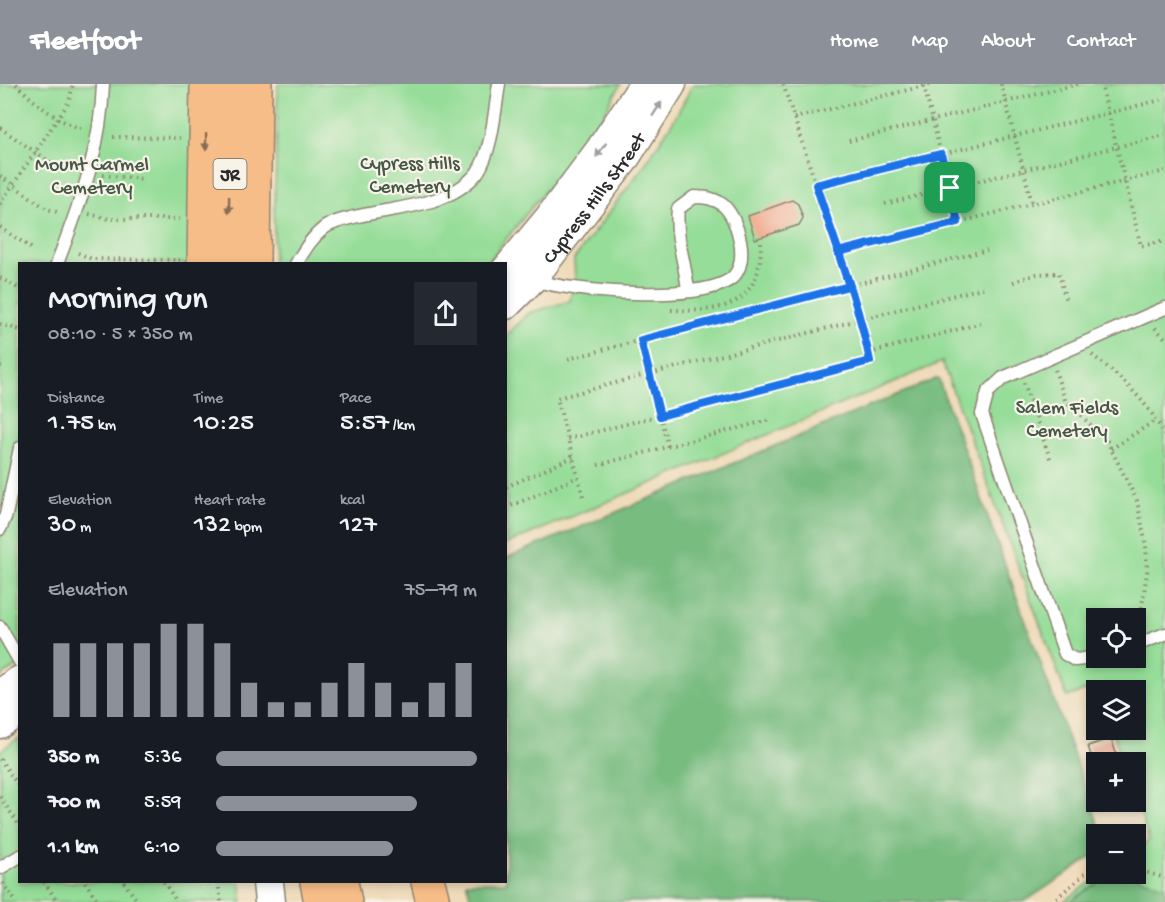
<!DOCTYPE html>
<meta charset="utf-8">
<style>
body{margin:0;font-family:"Gochi Hand",sans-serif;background:#242831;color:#f1f3f6;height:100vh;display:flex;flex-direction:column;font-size:22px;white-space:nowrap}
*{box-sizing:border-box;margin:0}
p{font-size:20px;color:#9ea1a6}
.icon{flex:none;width:33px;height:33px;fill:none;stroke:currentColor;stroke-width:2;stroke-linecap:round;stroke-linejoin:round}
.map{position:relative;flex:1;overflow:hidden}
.details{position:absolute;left:18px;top:178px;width:489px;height:621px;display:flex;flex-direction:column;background:#171b24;border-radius:0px;box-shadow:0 3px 9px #0003}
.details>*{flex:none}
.tools{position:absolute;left:1086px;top:524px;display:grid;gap:12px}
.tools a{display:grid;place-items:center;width:60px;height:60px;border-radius:0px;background:#171b24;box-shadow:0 3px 9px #0003;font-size:30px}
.pin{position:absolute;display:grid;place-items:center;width:51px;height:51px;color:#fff;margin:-26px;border-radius:12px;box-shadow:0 3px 9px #0006}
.round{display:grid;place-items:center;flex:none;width:63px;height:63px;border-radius:0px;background:#242831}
.headline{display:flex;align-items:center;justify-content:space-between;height:102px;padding:0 30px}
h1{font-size:33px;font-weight:600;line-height:45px}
.figures{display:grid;grid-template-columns:repeat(3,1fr);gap:9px;height:102px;padding:6px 30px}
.figures div{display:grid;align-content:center}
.figures b{font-size:26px;font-weight:600}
.figures small{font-size:16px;font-weight:400}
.figures p{font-size:16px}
.chart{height:168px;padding:12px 30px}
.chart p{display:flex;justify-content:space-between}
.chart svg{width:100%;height:108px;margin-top:6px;stroke:#8c9099;stroke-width:6}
ul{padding:0 30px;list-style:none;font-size:20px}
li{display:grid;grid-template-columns:96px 72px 1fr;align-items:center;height:45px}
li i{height:15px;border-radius:8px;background:#8c9099}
header{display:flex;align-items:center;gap:36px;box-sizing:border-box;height:84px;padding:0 30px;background:#8c9099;color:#fff}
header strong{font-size:28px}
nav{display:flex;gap:33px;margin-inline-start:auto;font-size:21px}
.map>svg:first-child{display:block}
.green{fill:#95dd98;stroke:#608462;stroke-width:1.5;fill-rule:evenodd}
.forest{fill:#78bc80;stroke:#527456;stroke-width:1.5}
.building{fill:#f0a385}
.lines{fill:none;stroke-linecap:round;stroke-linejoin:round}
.service-casing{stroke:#8d8372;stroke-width:15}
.tertiary-casing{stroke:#8d8372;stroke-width:33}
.motorway-casing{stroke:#8d8372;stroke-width:36}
.path{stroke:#8d8372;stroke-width:4;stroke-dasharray:1.5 4.5;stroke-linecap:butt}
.service{stroke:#fff;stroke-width:12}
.tertiary{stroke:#fff;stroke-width:30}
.motorway{stroke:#f7bd88;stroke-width:33}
.oneway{fill:#a0a0a0}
.oneway2{fill:#876d55}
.route-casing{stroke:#fff;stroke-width:12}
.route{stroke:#1a73e8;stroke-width:8}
.labels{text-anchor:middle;stroke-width:4.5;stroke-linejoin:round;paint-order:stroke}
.shield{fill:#f7f3e8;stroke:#686764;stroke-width:1.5}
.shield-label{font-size:18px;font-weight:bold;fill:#2b2b2b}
.park-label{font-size:20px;fill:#465846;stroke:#f7f3e8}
.street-label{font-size:20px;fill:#2b2b2b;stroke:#f7f3e8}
</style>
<header>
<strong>Fleetfoot</strong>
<nav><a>Home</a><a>Map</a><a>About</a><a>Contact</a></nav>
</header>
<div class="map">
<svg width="1165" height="818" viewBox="0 0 1165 818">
<rect width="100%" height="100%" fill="#f7f3e8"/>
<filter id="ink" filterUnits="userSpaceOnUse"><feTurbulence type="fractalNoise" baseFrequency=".0167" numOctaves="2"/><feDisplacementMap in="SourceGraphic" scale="12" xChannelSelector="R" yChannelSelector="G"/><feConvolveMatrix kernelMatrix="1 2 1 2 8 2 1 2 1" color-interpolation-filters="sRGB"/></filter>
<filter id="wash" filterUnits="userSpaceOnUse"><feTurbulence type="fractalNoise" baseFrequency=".008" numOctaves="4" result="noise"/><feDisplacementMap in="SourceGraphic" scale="24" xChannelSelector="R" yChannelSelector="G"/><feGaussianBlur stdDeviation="1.35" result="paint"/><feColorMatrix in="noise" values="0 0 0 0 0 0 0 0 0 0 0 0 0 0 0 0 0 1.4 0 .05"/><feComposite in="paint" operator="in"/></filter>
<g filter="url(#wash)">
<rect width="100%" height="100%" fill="#efdbb9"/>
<!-- green -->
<path class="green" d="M 0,0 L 198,0 L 194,180 L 20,180 L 20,580 L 0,593 Z
M 278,0 L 621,0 L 595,45 L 486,180 L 273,180 Z
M 693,0 L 1165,0 L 1165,818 L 1063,818 L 1104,789 L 1136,789 L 1136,766 L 1149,757 L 1136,715 L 1136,678 L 1123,678 L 1112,645 L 1136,645 L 1136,606 L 1099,606 L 1098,602 L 1067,613 L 942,278 L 506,460 L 506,252 L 529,229 L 570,217 L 575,196 L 574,175 L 644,82 L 674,36 ZM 1096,534 L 1136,534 L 1136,573 L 1096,573 Z
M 19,654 L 20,798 L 240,798 L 243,818 L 0,818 L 0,667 Z"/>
<!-- forest -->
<path class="forest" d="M 938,294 L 1102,750 L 1096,750 L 1096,770 L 1024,818 L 472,818 L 466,798 L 506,798 L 506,474 Z
M 1111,789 L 1125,789 L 1165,802 L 1165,818 L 1070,818 Z"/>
<g id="blocks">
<!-- building -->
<path class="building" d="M 792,116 L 798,120 L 803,134 L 799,141 L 755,155 L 748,132 Z
M 1111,654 L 1119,678 L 1093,678 L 1088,662 Z"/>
</g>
</g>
<g filter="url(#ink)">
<use href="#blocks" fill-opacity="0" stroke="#8d8372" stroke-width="1.5"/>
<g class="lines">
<defs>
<path id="service" d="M 57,180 C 80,118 101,67 103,0
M 296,180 C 304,167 311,154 324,144 C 334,137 350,134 363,131 C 401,123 451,121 477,89 C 492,68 495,25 499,0
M 531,195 C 566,208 705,220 733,193 C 749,177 739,137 724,122 C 715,114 705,113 694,113 L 678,125 C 675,153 685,178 688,206
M 0,445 L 6,431 L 20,364
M 0,543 L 20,578
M 1136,561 L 1165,550
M 1101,573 L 1075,576 L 1065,570 L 982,330 L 988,308 L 1003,294 L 1165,224
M 0,784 L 20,772"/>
<g id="tertiary">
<path d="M 506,187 L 550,134 L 600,67 L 645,0"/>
<path id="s1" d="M 506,220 L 531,195 L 623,76 L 671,0"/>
<path d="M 0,611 L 20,597"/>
<path d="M 0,639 L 20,626"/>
<path d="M 268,798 L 270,818"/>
</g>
<path id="motorway" d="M 204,180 L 207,0
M 228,180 L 231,0
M 253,180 L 255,0
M 317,798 L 321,818
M 341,798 L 345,818
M 428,798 L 433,818"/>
</defs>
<!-- service casing -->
<use href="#service" class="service-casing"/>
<!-- tertiary casing -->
<use href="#tertiary" class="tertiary-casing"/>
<!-- motorway casing -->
<use href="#motorway" class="motorway-casing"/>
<!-- path -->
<path class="path" d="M 16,0 C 35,19 57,38 83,45
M 1001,0 L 1032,119
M 1101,0 L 1141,162 L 1165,157
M 924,2 L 958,138
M 794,34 L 932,0
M 0,44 L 62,86
M 113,53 L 180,54
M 849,57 L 1078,0
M 103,91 L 142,95
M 0,92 L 47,125 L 60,129
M 816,101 L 1165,15
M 0,120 L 69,18 L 73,0
M 885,120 L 1165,51
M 89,130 L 110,135 L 180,135
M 0,143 L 31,164
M 838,168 L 1165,87
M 78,169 L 92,175 L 180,176
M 0,194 L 20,205
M 1013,198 L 1037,190 L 1059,189 L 1066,217
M 671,226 C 727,229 762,220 761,156
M 0,240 L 20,246
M 1155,244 L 1165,254
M 641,256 L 668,363
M 869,269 L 982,239
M 1092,271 C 1120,292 1150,320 1165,352
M 568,275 L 987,166
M 0,282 L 1,281
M 1055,286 L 1065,316 L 1107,357 L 1137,417 L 1146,461 L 1147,488 L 1141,529 L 1145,544
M 1024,299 L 1051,377
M 568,355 L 870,277 L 849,202 L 783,0
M 1111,365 L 1156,336
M 598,381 L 769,336
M 506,403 L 573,373
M 583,412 L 557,314 L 986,203
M 506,424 L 578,393
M 0,675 L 20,704
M 0,713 L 20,742
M 1136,785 L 1165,794
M 44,798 L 58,818
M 85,798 L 99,818
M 124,798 L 138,818
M 164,798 L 177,818
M 218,798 L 221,818
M 3,799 L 16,818
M 1052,818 L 1096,780"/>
<!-- service -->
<use href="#service" class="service"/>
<!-- tertiary -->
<use href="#tertiary" class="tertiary"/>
<!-- motorway -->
<use href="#motorway" class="motorway"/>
</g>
<!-- one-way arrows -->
<defs><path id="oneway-solid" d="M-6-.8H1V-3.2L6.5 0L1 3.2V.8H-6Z" transform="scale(1.5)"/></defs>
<g class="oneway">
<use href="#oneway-solid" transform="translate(657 25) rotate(-57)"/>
<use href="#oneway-solid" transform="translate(601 66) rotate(126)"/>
</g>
<g class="oneway2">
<use href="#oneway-solid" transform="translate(206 58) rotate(91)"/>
<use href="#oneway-solid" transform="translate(229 121) rotate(91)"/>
</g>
</g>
<g class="lines" filter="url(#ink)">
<defs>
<path id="route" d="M 950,104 L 958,138 L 838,168 L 849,202 L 641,256 L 660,332 L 870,277 C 858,217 835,159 816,101 L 941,70 L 950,104"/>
</defs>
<!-- route casing -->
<use href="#route" class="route-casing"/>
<!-- route -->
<use href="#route" class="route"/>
</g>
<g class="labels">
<!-- shield labels -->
<rect class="shield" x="213.5" y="75" width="33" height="30" rx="4.5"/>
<g class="shield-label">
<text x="230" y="96">JR</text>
</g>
<!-- park labels -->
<g class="park-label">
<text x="410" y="85">Cypress Hills<tspan x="410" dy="23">Cemetery</tspan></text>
<text x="92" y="86">Mount Carmel<tspan x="92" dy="23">Cemetery</tspan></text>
<text x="1067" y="329">Salem Fields<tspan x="1067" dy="23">Cemetery</tspan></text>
</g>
<!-- street labels -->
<g class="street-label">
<text dy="7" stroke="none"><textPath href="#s1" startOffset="138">Cypress Hills Street</textPath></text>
</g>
</g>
</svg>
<div class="tools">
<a><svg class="icon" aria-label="locate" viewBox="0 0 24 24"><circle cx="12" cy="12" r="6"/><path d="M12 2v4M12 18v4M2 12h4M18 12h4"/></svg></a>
<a><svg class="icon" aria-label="layers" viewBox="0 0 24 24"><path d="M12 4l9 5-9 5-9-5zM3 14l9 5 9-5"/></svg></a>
<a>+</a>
<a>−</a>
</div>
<div class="pin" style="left:950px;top:104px;background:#1e9e55"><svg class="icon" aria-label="arrive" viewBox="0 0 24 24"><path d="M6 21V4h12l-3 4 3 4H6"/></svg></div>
<section class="details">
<div class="headline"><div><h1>Morning run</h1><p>08:10 · 5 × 350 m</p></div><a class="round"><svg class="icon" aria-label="share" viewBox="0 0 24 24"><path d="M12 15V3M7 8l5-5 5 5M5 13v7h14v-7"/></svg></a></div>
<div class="figures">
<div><p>Distance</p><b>1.75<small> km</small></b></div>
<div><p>Time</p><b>10:25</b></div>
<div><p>Pace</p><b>5:57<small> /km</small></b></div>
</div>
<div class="figures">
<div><p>Elevation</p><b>30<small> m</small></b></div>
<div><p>Heart rate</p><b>132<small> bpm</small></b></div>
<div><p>kcal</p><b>127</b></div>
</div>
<div class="chart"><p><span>Elevation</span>75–79 m</p>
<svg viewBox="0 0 160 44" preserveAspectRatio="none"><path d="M5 44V14M15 44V14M25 44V14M35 44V14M45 44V6M55 44V6M65 44V14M75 44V30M85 44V38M95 44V38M105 44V30M115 44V22M125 44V30M135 44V38M145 44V30M155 44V22"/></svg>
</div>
<ul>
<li><b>350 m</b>5:36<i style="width:100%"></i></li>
<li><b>700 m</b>5:59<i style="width:77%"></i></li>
<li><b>1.1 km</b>6:10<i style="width:68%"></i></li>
</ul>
</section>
</div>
